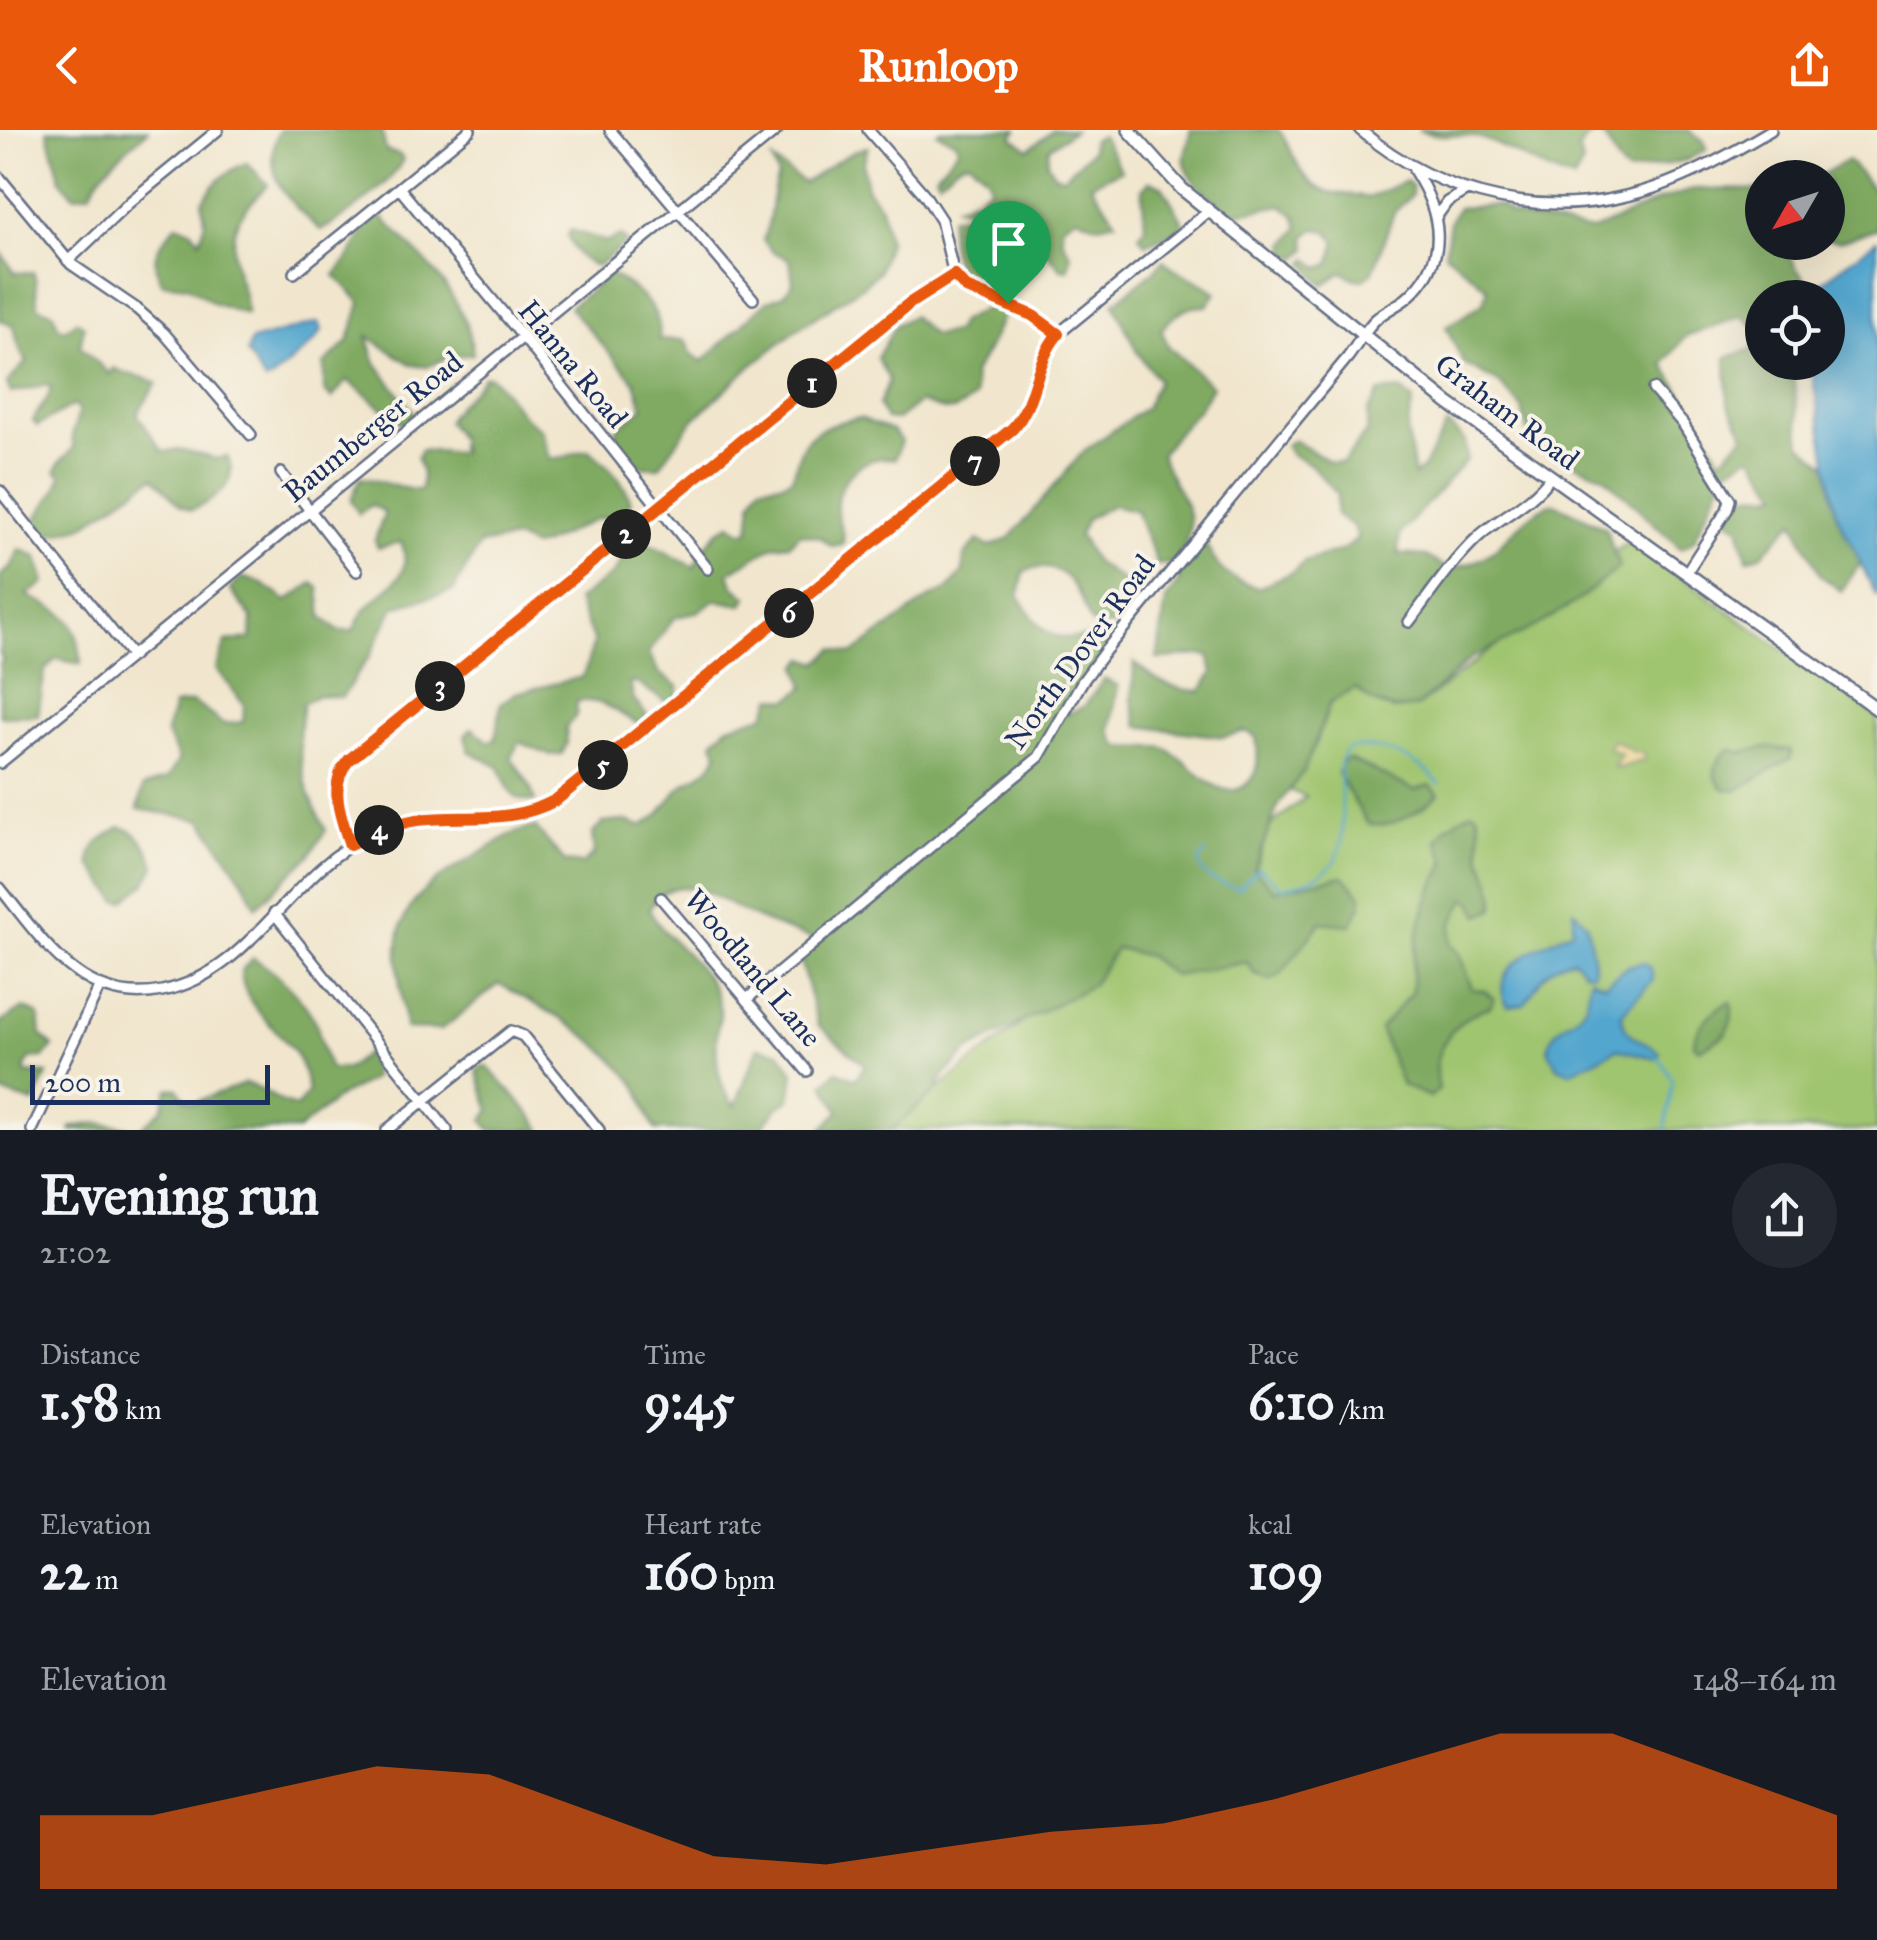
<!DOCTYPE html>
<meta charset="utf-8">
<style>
body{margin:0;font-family:"IM FELL Great Primer",serif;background:#242831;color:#f1f3f6;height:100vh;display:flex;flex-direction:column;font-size:38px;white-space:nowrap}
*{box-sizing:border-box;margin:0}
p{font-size:32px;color:#9ea1a6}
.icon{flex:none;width:55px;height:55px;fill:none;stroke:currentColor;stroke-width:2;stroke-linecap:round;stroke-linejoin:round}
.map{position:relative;height:1000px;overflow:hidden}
.sheet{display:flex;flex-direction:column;background:#171b24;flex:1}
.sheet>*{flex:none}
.needle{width:65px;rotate:231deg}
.tools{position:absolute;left:1745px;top:30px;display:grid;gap:20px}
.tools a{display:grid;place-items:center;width:100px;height:100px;border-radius:50%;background:#171b24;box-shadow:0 10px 40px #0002;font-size:50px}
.scale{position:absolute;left:30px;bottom:25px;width:240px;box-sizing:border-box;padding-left:10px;border:5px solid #1b2f5e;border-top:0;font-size:28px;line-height:35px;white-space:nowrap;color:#1b2f5e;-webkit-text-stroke:8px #f7f3e8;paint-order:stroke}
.pin{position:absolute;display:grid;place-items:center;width:85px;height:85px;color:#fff;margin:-102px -42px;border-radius:50% 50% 50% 0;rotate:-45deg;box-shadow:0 0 10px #0007}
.pin .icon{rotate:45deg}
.km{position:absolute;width:50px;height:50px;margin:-25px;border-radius:50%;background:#222;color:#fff;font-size:28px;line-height:50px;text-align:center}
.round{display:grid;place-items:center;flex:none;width:105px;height:105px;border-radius:52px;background:#242831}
.headline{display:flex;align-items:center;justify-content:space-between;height:170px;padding:0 40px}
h1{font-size:55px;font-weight:700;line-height:75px}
.stats{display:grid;grid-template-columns:repeat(3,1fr);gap:15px;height:170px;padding:10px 40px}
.stats div{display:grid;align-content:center}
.stats b{font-size:50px;font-weight:700}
.stats small{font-size:28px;font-weight:400}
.stats p{font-size:28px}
.chart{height:280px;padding:20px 40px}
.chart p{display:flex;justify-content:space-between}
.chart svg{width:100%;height:180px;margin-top:10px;fill:#ea580c;opacity:.7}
header{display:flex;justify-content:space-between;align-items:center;height:130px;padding:0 40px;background:#ea580c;color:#fff;font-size:45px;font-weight:700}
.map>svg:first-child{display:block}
.green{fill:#a0c570;stroke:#5e7a67;stroke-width:2.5}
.forest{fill:#80aa62;stroke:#4e6c60;stroke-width:2.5}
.sand{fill:#eeda9e;stroke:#84847e;stroke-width:2.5}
.water{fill:#52a6ce;stroke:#366a96;stroke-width:2.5}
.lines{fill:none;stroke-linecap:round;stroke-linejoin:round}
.stream{stroke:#52a6ce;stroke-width:2.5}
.minor-casing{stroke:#666f85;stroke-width:14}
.major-casing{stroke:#666f85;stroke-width:16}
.minor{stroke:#fff;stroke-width:9}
.major{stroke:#fff;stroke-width:11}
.route-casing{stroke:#fff;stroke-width:20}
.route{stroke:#ea580c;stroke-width:12}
.labels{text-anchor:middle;stroke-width:8;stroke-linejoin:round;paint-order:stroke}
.street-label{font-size:30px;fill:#1b2f5e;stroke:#f7f3e8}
</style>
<header><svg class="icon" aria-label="back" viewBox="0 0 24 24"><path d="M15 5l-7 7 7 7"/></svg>Runloop<svg class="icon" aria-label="share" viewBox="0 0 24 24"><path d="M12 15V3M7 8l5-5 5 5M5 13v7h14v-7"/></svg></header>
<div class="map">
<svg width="1877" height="1000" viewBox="0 0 1877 1000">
<rect width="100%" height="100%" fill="#f7f3e8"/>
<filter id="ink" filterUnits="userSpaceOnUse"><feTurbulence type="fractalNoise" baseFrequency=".01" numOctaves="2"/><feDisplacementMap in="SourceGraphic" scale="20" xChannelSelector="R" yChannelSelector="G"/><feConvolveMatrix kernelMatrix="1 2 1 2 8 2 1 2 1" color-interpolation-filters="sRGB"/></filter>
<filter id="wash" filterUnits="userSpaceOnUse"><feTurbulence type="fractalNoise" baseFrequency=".0048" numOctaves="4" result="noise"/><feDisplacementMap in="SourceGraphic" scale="40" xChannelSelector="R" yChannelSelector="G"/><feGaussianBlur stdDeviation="2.25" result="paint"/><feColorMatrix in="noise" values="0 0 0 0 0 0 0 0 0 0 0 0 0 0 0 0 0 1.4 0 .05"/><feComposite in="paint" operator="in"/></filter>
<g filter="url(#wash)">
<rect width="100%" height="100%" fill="#f1e6cd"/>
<!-- green -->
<path class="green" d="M 1630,410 L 1877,587 L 1877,1000 L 887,1000 L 1306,667 L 1289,660 C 1310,634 1319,605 1330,573 L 1356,558 L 1371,571 L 1417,577 Z"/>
<!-- forest -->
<path class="forest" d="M 47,0 L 148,0 C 127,20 102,37 90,63 L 74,66 L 61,51 Z
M 279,0 L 382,0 L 386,21 L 399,24 L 403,29 C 394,52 344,89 321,100 C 288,72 260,45 279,0 Z
M 941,0 L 1017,0 L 1012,7 L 1029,19 L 1052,0 L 1074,0 L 1049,18 L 1047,33 L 1055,45 L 1064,47 L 1091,21 L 1092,10 L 1102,6 L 1121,40 L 1091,54 L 1116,91 L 1099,95 L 1076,87 L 1062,96 L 1062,109 L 1071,125 L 1068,140 L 1061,139 L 1041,115 L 1019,104 L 998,120 L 1009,141 L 1003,160 C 996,160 985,161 978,158 C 953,148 946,110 951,87 C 974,82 984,95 1004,104 L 1020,93 L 1013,80 L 996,70 L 977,83 L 956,76 L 976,68 L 990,57 L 988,47 L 969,31 L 958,34 L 939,50 L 936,45 L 959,18 L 955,11 L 937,3 Z
M 1190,0 L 1279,0 C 1294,21 1300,55 1329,62 C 1343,66 1356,63 1369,68 L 1406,51 L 1412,56 L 1412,65 L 1394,82 L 1373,142 L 1364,149 L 1355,149 L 1342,142 L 1323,155 L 1305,133 L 1308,129 L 1321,138 L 1330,134 L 1336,112 L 1327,101 L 1315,99 L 1305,107 L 1307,119 L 1298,128 L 1288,126 L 1286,114 L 1299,98 L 1296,87 L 1282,75 L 1232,84 C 1215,72 1181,48 1185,25 C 1186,15 1191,11 1190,0 Z
M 1418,0 L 1688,0 L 1703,10 L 1707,19 L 1687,30 L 1627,43 C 1614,34 1614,16 1601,5 L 1588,7 L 1578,20 L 1583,33 L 1574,50 C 1540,41 1513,18 1480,8 C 1461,2 1443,10 1418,0 Z
M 868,17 L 863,35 L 867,59 L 881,77 L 888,112 L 879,141 L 863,156 L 796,200 L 746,240 L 692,291 L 659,337 L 636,336 L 615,312 L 617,298 L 643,278 L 635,252 L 569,177 L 597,155 L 607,143 C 631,154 665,179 659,209 L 685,210 L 691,223 L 702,232 L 767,171 L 784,165 L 793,153 L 790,130 L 772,121 L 763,110 C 773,88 769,69 778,46 L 772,30 L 804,53 C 821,42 850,20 868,17 Z
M 1848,30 L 1877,64 L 1877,99 L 1840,111 L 1828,109 L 1828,48 L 1818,47 Z
M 247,33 L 268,55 C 237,86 225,99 238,146 C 242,159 247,170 246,184 L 215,174 L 188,156 L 162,153 C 148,124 158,117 177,94 L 191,100 L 200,110 L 205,92 L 202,72 C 213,54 227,40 247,33 Z
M 1150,51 L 1162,56 L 1184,93 L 1176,101 L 1146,114 L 1139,106 L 1145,97 L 1142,59 Z
M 1695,59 L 1762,60 L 1762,112 L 1784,113 L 1796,138 L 1817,167 L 1762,168 L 1762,203 L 1742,186 L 1685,207 L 1664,234 L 1721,329 L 1745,305 L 1728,273 L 1726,228 L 1750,220 L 1762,211 L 1762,232 L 1800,233 L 1793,243 L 1801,314 L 1828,336 L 1836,383 L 1861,433 L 1841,461 L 1821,446 L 1794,391 L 1761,425 L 1747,429 L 1739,396 L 1728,390 L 1733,367 C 1749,361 1763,368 1779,363 L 1752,325 L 1727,340 L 1694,410 L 1681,419 L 1604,346 L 1552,325 L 1527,302 L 1522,278 L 1499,253 L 1464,234 L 1446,197 L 1482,174 L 1488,159 L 1445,123 L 1450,91 L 1458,78 L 1499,75 L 1512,85 L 1592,101 L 1658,71 Z
M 377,82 C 416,122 468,165 473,224 L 448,227 L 427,237 L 412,235 L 367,206 L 376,233 L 415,285 L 407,294 L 401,293 L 347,250 L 332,268 L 324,261 L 324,234 L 348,212 L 361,173 L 335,145 C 355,124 360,103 377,82 Z
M 571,100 L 607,112 L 621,106 L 627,112 L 598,136 C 581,133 575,121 567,106 Z
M 0,121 L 15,143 L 33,142 C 39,152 34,173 39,177 C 43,180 49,180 53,183 L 58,196 L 65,200 L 76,191 L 84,196 L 80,217 L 110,244 L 114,238 C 128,247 143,245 157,253 L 137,284 L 163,322 L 179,319 L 217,329 L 227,326 C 241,353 214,371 191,380 L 180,375 L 154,347 L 81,397 L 47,405 L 36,389 L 56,360 L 62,346 L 56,341 L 60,332 L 74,318 L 72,306 L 79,282 L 74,275 L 37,296 L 33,291 C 38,279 49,271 51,258 L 46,255 L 11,263 L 7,253 L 27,231 L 21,223 L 13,196 L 0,190 Z
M 1163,130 C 1180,146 1199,148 1216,163 L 1207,176 C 1185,176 1175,183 1161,200 L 1169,217 L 1212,256 C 1198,287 1178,297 1161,324 C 1177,375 1207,375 1177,433 L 1157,435 C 1152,415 1141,401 1137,381 L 1113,375 L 1086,389 L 1079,405 L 1095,432 L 1137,460 L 1125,487 L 1111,496 L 1091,493 C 1077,459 1067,427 1024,441 L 1019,466 C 1042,503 1048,513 1094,506 L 1108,518 L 1064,586 L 1085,576 L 1104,549 L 1118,556 L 1110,601 L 1118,616 C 1134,620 1154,615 1164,618 C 1187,627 1218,675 1244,656 C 1261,644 1258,626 1256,607 L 1246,601 L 1224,607 L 1138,596 L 1132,569 L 1134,533 C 1157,551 1171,560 1201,561 L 1213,543 L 1209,526 C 1190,522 1177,530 1157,529 L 1166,470 L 1178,452 L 1186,422 L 1205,413 C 1219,442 1227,448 1258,458 L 1293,442 L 1304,432 L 1343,420 L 1358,408 L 1353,396 L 1336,385 L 1337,364 L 1310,334 L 1292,325 L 1285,316 L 1293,310 L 1331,332 L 1343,333 L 1367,301 L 1368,282 L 1379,262 L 1401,260 L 1413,271 L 1407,299 L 1414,346 L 1423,338 L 1447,294 L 1465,311 L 1467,329 L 1400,404 L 1398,424 L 1426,426 L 1449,439 C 1467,435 1485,430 1499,416 C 1516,399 1531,380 1554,373 L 1606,398 L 1619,437 L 1577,471 L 1540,494 L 1471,528 L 1417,577 L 1394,580 L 1371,571 L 1356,558 L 1330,573 L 1304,641 L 1279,673 L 1254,739 L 1274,760 L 1343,746 L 1362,766 L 1361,776 L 1351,795 L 1321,792 L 1280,845 L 1270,850 L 1254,843 L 1247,832 L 1174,846 L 1148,826 L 1116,818 L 1092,855 L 969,920 L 943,947 L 936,961 L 892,1000 L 821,1000 L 839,981 L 824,954 L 837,941 L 856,949 L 865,935 L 818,895 L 800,829 L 816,810 C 795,803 774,796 754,787 C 721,772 676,733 649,779 C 668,816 714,836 720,880 C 721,887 717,896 717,903 C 715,929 718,957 735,976 L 758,917 L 780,922 L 794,943 L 790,969 L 779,976 L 760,1000 L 656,1000 C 644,985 645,965 633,951 C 594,903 552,883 499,854 L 441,900 L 406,899 C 393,809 384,776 472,728 C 498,714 503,704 535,697 L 565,732 L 582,734 L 594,724 L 592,704 L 604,692 L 626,691 L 641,696 C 659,687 664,678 676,662 C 690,645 705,649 718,624 L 713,611 L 728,596 L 764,585 L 773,567 L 788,570 L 805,557 L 798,536 L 805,528 L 818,533 L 834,519 L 852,524 L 929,468 L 947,460 L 963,442 L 964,426 L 978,410 L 989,417 L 1010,408 L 1084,321 L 1145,278 L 1158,250 L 1137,222 L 1114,173 L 1154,141 Z
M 985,178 L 1005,181 C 995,202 988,223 973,243 L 975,267 C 949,287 948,281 920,272 L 897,290 L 886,289 L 879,275 L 889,250 L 877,228 L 896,195 L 912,186 L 933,206 L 955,202 L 960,192 Z
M 490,246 C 510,263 517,286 541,299 L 550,329 C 565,330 574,321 589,320 C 608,336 623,348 631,372 L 616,387 L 596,389 L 542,415 L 533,417 L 517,409 L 480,414 L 453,461 L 394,477 L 369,527 L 342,567 L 318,565 L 303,574 C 294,621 303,659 326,700 L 309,726 L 256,777 L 245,753 L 202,690 L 138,679 L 143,657 L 168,648 L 179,629 L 166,603 L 174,575 L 193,572 L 223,594 L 243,592 L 244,575 L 216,539 L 226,512 L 251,509 L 252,488 L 230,459 L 242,447 L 261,453 L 287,471 L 313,453 L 319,458 L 322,487 L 338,501 L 353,501 C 357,493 360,485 366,479 C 386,456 415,448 401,412 L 378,418 L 375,410 L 385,382 L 371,375 L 359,384 L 351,370 L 360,348 C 382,349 400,361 421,360 L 422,344 L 417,328 L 421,320 L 460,323 L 459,308 L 447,291 C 455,273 473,265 483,247 Z
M 860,288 L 893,301 L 901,311 L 895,329 C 864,323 834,349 837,382 C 838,395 845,401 843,414 L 831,416 L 820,407 L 800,403 L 790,414 L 773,416 L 729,443 L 733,455 L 747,467 L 743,475 L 714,470 L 699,481 L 674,488 L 649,523 L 659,543 L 678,556 L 678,565 L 669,574 L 637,553 L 630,553 L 634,570 L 647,585 L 640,594 C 613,583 609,569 577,571 L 576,586 L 566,596 L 567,613 L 562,624 L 549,625 L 519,612 L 511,627 L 530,656 L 535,671 C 510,673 508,658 499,637 L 469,621 L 465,606 L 472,598 L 489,612 L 495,610 L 501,573 L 516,563 L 583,547 L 594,512 L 577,471 L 614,443 L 629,418 L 648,413 L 694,437 C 702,420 713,401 731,394 L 740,401 L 749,401 L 752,371 L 761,355 C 805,353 788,345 803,316 C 814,297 840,291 860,288 Z
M 20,419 L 37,427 L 45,453 L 27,465 C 65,483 79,488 81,534 L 56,529 L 45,540 L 38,585 L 0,586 L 0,533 L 3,530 L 0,524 L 0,446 L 11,437 Z
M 1767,617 L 1791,620 L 1791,628 L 1737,660 L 1724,659 C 1708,644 1715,630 1730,619 L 1741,623 Z
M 1349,629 L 1414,660 L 1430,655 L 1439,664 C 1424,678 1388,703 1367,693 L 1338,644 L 1342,631 Z
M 1472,681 L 1477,683 C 1482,698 1479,710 1481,724 C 1484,745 1500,758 1493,779 L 1480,785 L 1471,771 L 1465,769 L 1452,794 L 1450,814 L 1459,823 L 1472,859 L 1485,861 L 1494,869 L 1490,877 C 1464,883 1441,907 1436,934 C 1434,941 1438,952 1439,959 L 1430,967 L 1402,955 L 1380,899 L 1412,862 C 1411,818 1423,771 1446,732 L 1437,710 L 1448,696 Z
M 120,697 C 138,700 150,719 155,736 L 145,754 L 124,771 L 117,770 L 91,735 C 87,716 106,706 120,697 Z
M 253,828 C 276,841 311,875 318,900 C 322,914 323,925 330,939 L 347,939 L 368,922 L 372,928 L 373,949 L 340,966 L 298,1000 L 70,1000 L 72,997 L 99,993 L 140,999 L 162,979 L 168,959 L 178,958 L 184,968 L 194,973 C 211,964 228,962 245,953 C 264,958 283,976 297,977 L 308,962 C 306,949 303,936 296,925 C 277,895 243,879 241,841 Z
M 1731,872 C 1735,901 1726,907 1699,919 L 1694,914 C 1695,897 1715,877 1731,872 Z
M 24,878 L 39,885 L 41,905 L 53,917 L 43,928 L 31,928 L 25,936 L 26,943 L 47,944 L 34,973 L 0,962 L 0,893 Z
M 482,936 L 488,937 C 505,959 528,976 542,1000 L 490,1000 L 483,990 L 490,981 L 477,941 Z"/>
<!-- sand -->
<path class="sand" d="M 1613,610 L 1634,622 L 1644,623 L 1645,630 L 1616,639 L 1615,634 L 1621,625 L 1608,618 Z"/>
<!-- water -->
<path class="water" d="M 1877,110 L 1877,467 L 1836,383 L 1810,233 L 1828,232 L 1828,168 L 1819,167 L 1822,152 Z
M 319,192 L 322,201 L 313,213 L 273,248 L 265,252 L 247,223 L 251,211 Z
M 1574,780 L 1587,794 C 1588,807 1597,833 1593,843 L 1584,842 L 1574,829 C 1546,833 1539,854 1524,874 L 1508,876 C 1483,836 1545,815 1572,800 Z
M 1643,832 L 1651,838 L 1653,850 L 1622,884 C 1623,911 1646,908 1660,923 L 1655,928 L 1617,919 L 1570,942 L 1558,937 L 1548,920 C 1554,889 1575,897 1586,874 C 1590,866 1588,856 1590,848 L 1605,854 L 1628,836 Z"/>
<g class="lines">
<!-- stream -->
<path class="stream" d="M 1206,722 L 1199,731 C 1201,752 1222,753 1239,758 L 1259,738 L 1282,758 C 1351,742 1343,718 1341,657 C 1340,643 1338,631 1347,619 C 1378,612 1421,630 1439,654
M 1657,925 L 1673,950 L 1665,1000"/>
</g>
</g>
<g filter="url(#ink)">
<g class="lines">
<defs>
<path id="minor" d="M 610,0 L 753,169
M 868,0 L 924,64 L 941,90 L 954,145
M 1360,0 C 1442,69 1551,93 1654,58 C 1695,44 1734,22 1771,0
M 0,48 L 71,134 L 137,179 L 164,203 L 251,305
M 400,59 L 524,208 L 708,439
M 1437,86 L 1447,72 L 1467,60
M 68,131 L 131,71 L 218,0
M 294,143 L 470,0
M 954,145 L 966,158 L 1032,185 L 1058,204
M 1653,259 L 1683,294 L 1730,370 L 1727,380 L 1686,443
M 281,343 L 357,441
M 0,361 L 132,526
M 1409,492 C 1431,463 1452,431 1479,406 C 1503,385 1532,373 1551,346
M 0,633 L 777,0
M 350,715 C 341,687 327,655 349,630 L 910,173 L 954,145
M 0,758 C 43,811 84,877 162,861 C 253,843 288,743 371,704 C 430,676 497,702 556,670 L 1004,307 L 1025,283 L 1038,237 L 1058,204 L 1209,81
M 661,768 L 807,941
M 274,783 L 447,1000
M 748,868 L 1039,627 L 1082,552 L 1105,521 L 1348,227 C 1358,214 1365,199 1376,189 C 1386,180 1399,175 1408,167 C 1451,129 1441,82 1414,40
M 32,1000 L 99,858
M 387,1000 L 511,901 L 523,906 L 599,1000"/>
<path id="major" d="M 1129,0 L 1182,59 L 1448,273 L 1877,579"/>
</defs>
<!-- minor casing -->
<use href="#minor" class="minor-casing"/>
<!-- major casing -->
<use href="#major" class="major-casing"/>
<!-- minor -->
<use href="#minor" class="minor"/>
<!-- major -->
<use href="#major" class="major"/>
</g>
</g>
<g class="lines" filter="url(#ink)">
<defs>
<path id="route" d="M 954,145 L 966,158 L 1032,185 L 1058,204 C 1033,234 1037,273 1012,299 L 556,670 C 510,695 466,684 417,690 C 392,694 371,704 350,715 C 341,687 327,654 349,630 L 910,173 Z"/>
</defs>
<!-- route casing -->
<use href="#route" class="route-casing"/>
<!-- route -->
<use href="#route" class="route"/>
</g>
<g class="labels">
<!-- street labels -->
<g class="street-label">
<text transform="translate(573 234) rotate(51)" y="10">Hanna Road</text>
<text transform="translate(1507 282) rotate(37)" y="10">Graham Road</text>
<text transform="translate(373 297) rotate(-39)" y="10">Baumberger Road</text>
<text transform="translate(1080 522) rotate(-54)" y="10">North Dover Road</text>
<text transform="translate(753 838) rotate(50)" y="10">Woodland Lane</text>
</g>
</g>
</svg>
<div class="tools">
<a><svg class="needle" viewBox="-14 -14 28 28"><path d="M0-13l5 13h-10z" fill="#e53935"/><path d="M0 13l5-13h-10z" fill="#9ea1a6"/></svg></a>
<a><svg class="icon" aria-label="locate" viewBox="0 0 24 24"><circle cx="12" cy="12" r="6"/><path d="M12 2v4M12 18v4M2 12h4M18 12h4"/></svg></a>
</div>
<div class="scale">200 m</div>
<div class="pin" style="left:1008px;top:173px;background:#1e9e55"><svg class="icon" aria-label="arrive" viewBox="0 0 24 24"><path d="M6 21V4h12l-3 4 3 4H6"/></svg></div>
<b class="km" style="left:812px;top:253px">1</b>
<b class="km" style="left:626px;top:404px">2</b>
<b class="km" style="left:440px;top:556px">3</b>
<b class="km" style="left:379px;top:700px">4</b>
<b class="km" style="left:603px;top:635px">5</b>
<b class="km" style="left:789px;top:483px">6</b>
<b class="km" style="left:975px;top:331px">7</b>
</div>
<section class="sheet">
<div class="headline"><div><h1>Evening run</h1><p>21:02</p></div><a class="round"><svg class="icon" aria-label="share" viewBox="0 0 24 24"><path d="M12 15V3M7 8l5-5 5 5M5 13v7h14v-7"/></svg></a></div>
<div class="stats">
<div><p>Distance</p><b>1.58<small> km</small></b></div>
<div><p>Time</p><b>9:45</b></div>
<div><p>Pace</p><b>6:10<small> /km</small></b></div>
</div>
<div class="stats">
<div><p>Elevation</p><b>22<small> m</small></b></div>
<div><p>Heart rate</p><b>160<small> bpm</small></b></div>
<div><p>kcal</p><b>109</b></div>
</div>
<div class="chart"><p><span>Elevation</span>148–164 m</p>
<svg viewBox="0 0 160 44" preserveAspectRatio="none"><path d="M0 44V26L10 26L20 20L30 14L40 16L50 26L60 36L70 38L80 34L90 30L100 28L110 22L120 14L130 6L140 6L150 16L160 26V44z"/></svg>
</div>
</section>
